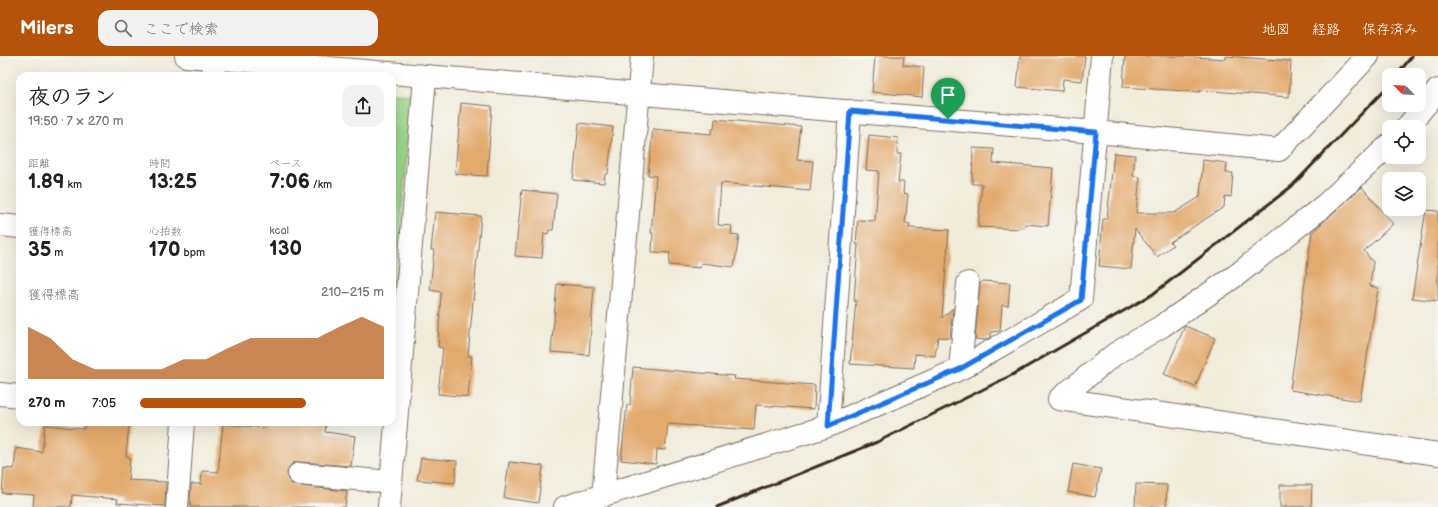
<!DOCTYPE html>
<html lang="ja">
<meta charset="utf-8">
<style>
body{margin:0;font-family:"Balsamiq Sans","Klee One",sans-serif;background:#f2f2f2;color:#202124;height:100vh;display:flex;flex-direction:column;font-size:15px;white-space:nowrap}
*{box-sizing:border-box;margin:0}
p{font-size:13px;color:#757577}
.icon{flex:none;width:22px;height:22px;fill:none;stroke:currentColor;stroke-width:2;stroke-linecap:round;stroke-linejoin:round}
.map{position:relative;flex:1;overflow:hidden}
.details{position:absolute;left:16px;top:16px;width:380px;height:354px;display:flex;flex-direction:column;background:#fff;border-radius:12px;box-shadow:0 4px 16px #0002}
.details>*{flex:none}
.needle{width:26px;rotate:295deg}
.controls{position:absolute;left:1382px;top:12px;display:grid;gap:8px}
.controls a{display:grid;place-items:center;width:44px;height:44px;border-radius:8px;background:#fff;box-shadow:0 4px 16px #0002;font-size:20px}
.pin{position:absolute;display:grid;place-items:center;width:34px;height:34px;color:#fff;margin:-41px -17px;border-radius:50% 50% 50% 0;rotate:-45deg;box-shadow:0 0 4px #0007}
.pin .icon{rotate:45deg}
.round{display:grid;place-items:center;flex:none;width:42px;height:42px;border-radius:12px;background:#f2f2f2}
.summary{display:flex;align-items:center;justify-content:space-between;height:68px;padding:0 12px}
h1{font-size:22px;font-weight:700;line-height:30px}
.stats{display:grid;grid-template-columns:repeat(3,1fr);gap:6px;height:68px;padding:4px 12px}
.stats div{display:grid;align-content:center}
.stats b{font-size:20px;font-weight:700}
.stats small{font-size:11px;font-weight:400}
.stats p{font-size:11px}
.chart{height:112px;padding:8px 12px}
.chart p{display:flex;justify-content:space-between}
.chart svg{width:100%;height:72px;margin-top:4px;fill:#b45309;opacity:.7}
ul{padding:0 12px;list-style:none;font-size:13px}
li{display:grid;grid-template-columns:64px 48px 1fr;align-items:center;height:30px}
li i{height:10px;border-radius:5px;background:#b45309}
header{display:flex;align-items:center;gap:24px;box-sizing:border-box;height:56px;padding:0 20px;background:#b45309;color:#fff}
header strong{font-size:19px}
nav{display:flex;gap:22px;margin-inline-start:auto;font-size:14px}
.search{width:280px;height:36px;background:#f2f2f2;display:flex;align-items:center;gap:10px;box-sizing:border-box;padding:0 14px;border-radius:12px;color:#757577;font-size:15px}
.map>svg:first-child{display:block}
.green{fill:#99d589;stroke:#6a8054}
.building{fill:#e3aa6e}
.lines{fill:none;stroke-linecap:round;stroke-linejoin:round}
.street-casing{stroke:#7b6e60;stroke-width:24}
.street{stroke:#fff;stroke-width:22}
.rail{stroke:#3b2a1e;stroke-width:3}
.route-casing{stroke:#fff;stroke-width:8}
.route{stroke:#1a73e8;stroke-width:5}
</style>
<header>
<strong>Milers</strong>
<div class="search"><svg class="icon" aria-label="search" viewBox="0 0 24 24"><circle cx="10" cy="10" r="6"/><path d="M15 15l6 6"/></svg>ここで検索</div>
<nav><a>地図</a><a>経路</a><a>保存済み</a></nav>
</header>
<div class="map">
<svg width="1438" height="451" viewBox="0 0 1438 451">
<rect width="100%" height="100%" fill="#f6f6f2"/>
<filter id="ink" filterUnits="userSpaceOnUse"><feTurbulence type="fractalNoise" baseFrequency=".025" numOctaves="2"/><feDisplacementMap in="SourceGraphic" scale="8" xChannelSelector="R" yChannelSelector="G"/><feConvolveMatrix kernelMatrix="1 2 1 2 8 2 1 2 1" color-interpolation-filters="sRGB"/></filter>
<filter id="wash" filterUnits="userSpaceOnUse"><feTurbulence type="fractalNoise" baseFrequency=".012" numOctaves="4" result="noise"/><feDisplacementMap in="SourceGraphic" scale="16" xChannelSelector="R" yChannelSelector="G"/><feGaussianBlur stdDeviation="0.9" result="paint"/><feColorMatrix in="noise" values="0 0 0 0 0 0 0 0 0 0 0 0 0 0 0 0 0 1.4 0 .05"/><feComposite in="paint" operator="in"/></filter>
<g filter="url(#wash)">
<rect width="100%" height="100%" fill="#f1ecda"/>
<!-- green -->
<path class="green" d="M 392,37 L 412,39 L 392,270 Z"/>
<g id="blocks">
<!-- building -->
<path class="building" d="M 875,0 L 904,0 L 903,9 L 924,11 L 922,41 L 872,36 Z
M 1020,0 L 1085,0 L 1082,25 L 1063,23 L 1062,35 L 1017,31 Z
M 1125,0 L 1177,0 L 1226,3 L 1226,0 L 1291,5 L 1289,41 L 1200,34 L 1200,36 L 1123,31 Z
M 461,47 L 492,50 L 487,120 L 455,118 Z
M 715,63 L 801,71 L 797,104 L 813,105 L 810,135 L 721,127 L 718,169 L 732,170 L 731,178 L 739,179 L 734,211 L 701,207 L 700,212 L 669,209 L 670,197 L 652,196 L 653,177 L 651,177 L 656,120 L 648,119 L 653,73 L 711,78 L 712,73 L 714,73 Z
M 579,67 L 613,71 L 608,118 L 605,118 L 604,127 L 573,124 Z
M 869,79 L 898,82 L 897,98 L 901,98 L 898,126 L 904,126 L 903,137 L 908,138 L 905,167 L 910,168 L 909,172 L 949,174 L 942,262 L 953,252 L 950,282 L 938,281 L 935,300 L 915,298 L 914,312 L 850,308 L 856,245 L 854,245 L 858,188 L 856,188 L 858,164 L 875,165 L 879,115 L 866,114 Z
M 973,92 L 994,93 L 993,107 L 1053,112 L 1048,170 L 1025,168 L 1024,172 L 1020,171 L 1019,173 L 978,171 L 982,128 L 972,128 Z
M 1114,97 L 1135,99 L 1133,120 L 1140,121 L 1136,157 L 1174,157 L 1200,141 L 1203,104 L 1227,107 L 1226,117 L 1233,117 L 1231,141 L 1225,140 L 1224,151 L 1170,186 L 1173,189 L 1157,201 L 1135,173 L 1131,213 L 1099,210 L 1103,163 L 1107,163 Z
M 1362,131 L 1393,168 L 1364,195 L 1373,206 L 1370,230 L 1378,232 L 1360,345 L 1290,334 L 1312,176 Z
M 522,134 L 557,138 L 553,174 L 549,174 L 548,178 L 544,177 L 542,202 L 515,200 Z
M 1426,154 L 1438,155 L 1438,245 L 1412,242 Z
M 435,156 L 481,160 L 468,300 L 472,300 L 468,341 L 438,338 L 443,292 L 438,291 L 441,236 L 430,234 L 434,194 L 431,194 Z
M 983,225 L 1010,227 L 1008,250 L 1002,249 L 1000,275 L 991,276 L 991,281 L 985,284 L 975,283 L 980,228 Z
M 557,228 L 594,231 L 589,299 L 551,296 Z
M 1185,270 L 1215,282 L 1195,331 L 1164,318 Z
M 633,311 L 735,320 L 734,323 L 815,329 L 814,353 L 756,349 L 754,374 L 668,368 L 665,394 L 657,393 L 656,408 L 621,404 L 627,349 L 630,349 Z
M 85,366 L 110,366 L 110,367 L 129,369 L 126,400 L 130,401 L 128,424 L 166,426 L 165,450 L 117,447 L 118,443 L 72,439 L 71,451 L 33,451 L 34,439 L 2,437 L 4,412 L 14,413 L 16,392 L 42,396 L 45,369 L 84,373 Z
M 267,366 L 326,366 L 325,376 L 355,380 L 351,410 L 300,406 L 293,407 L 289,411 L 287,417 L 288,424 L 292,428 L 298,430 L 347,435 L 345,451 L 190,451 L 191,428 L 201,428 L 202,415 L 218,416 L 223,368 L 266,372 Z
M 421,402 L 457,405 L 455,427 L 417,424 Z
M 509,406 L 543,410 L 538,447 L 504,442 Z
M 1073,408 L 1101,413 L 1095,441 L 1068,436 Z
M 1136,428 L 1167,429 L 1166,451 L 1135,451 Z
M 1280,429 L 1312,429 L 1311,451 L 1280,451 Z"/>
</g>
</g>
<g filter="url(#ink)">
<use href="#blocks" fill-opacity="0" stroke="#7b6e60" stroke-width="1"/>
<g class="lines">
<defs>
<path id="street" d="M 186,0 L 1096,76 L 1279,94 L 1368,0
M 213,20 L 215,0
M 1407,71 L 1438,34
M 0,169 L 20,171
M 960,313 L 968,227
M 0,338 L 20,340
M 1059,343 L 1115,298 L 1162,270 L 1238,218 L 1326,148 L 1389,89
M 1059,343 L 1438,398
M 828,370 L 850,55
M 299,418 L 391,426
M 603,440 L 642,0
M 177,451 L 183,366
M 389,451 L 425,21
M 565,451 L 828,370 L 960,313 L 1081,243 L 1102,0"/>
</defs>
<!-- street casing -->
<use href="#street" class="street-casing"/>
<!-- street -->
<use href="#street" class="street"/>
<!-- rail -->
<path class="rail" d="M 1397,19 L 1412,0
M 717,451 L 877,386 L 1014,318 L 1153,238 L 1292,130 L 1389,29"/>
</g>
</g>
<g class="lines" filter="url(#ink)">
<defs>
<path id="route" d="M 850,55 L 1096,76 L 1081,244 L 960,313 L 828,370 Z"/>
</defs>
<!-- route casing -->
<use href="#route" class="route-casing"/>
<!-- route -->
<use href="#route" class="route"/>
</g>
</svg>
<div class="controls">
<a><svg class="needle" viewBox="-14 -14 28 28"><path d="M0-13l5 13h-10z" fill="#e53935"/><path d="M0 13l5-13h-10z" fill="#757577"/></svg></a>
<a><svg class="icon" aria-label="locate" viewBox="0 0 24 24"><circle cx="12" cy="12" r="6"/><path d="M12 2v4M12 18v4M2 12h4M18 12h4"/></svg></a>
<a><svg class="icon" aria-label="layers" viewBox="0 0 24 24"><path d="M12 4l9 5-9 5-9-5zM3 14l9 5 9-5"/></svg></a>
</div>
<div class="pin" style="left:948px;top:63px;background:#1e9e55"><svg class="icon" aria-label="arrive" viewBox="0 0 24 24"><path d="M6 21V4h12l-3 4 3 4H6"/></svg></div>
<section class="details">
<div class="summary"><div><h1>夜のラン</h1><p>19:50 · 7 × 270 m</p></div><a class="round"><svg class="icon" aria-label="share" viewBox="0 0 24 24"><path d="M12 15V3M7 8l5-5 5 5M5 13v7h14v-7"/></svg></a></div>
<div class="stats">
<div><p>距離</p><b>1.89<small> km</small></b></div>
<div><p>時間</p><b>13:25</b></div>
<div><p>ペース</p><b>7:06<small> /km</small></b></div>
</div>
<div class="stats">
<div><p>獲得標高</p><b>35<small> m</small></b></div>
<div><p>心拍数</p><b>170<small> bpm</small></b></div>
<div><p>kcal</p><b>130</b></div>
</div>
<div class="chart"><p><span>獲得標高</span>210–215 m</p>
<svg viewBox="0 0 160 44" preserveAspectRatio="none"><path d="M0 44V12L10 19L20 32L30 38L40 38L50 38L60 38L70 32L80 32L90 25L100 19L110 19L120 19L130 19L140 12L150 6L160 12V44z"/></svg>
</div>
<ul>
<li><b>270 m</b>7:05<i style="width:68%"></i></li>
</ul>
</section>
</div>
